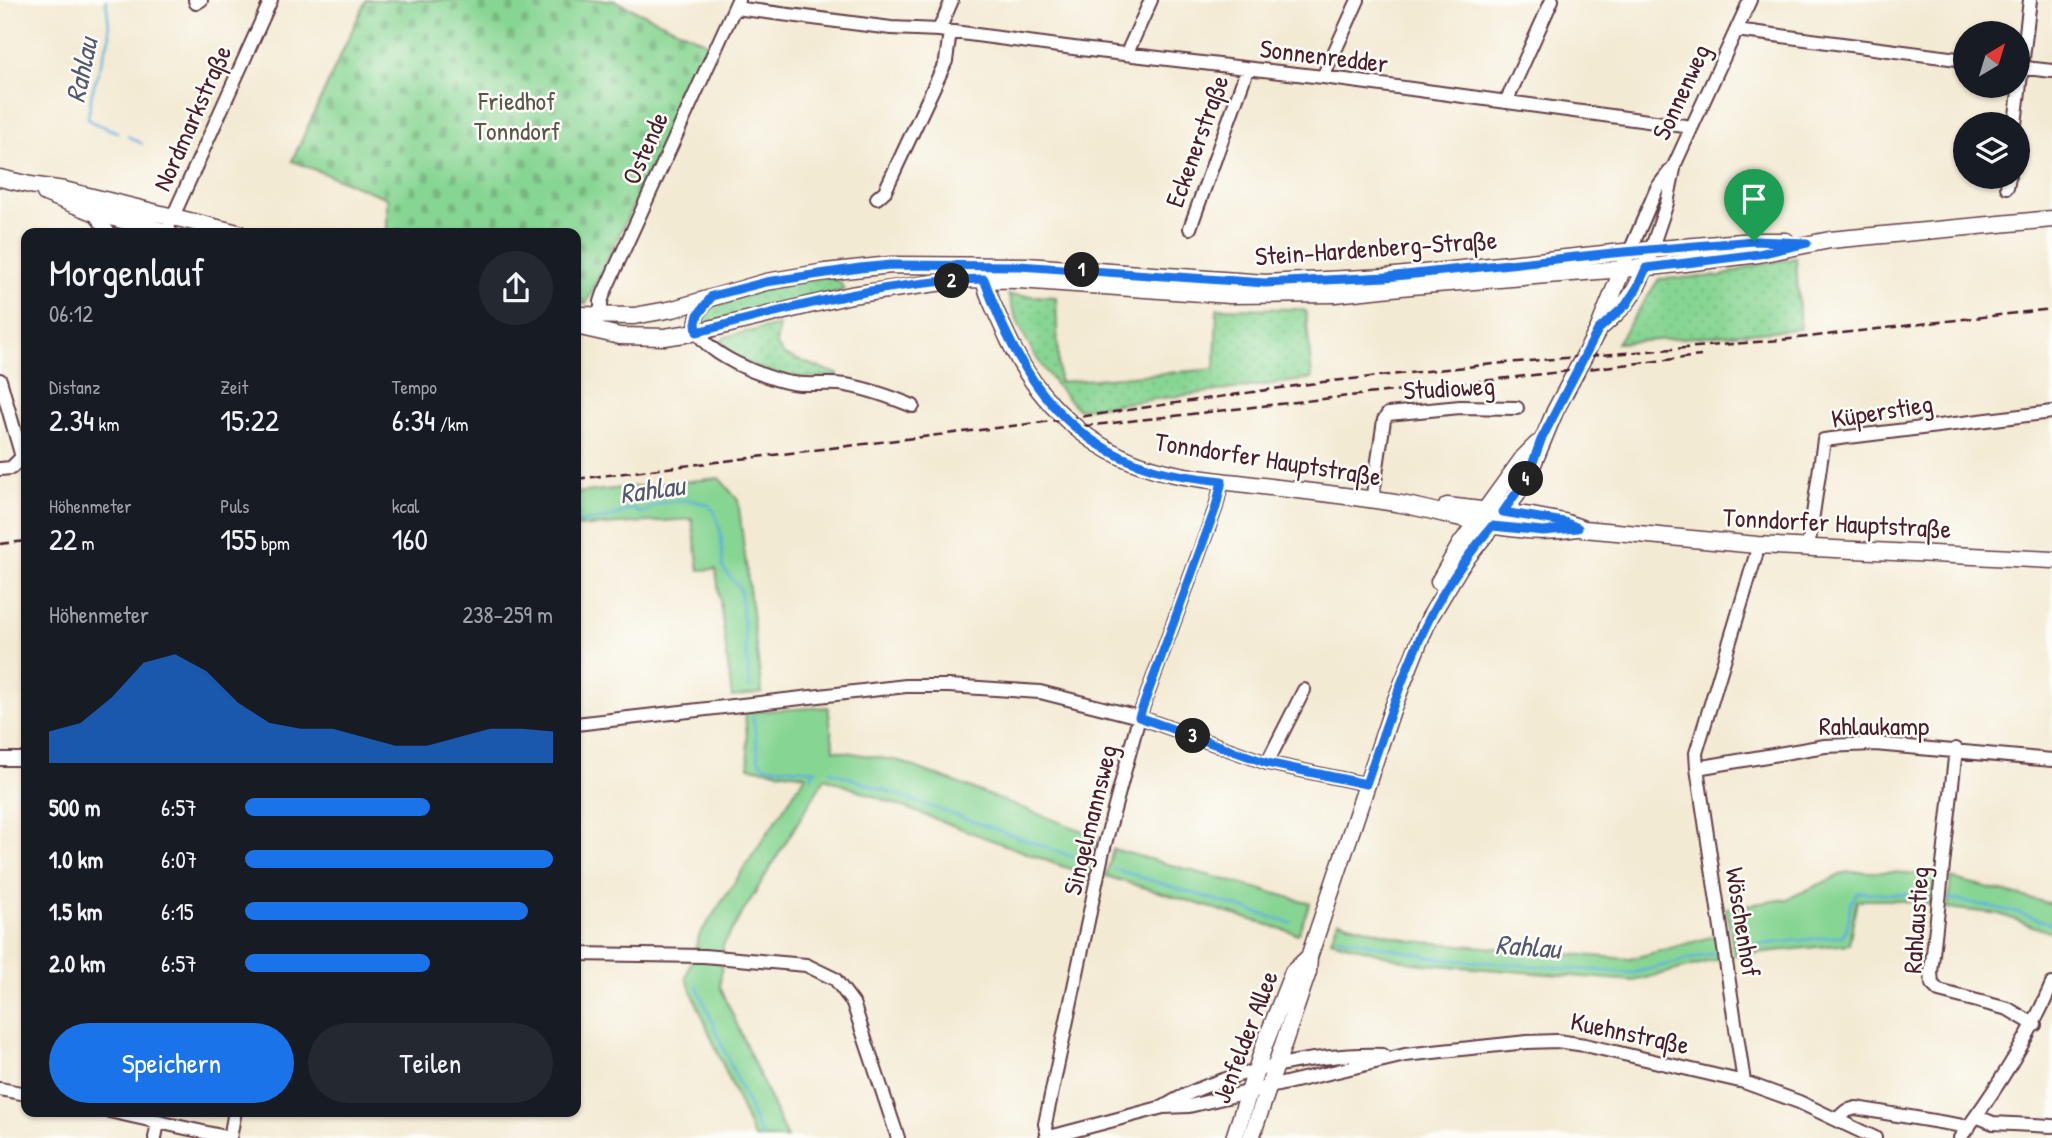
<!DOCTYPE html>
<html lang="de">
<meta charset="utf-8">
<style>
body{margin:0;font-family:"Patrick Hand",sans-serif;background:#242831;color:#f1f3f6;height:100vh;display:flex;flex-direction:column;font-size:26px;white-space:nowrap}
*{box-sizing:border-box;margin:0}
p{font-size:23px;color:#9ea1a6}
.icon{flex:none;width:38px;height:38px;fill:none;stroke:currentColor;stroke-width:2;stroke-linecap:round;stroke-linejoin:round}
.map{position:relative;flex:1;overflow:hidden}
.sheet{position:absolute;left:21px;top:228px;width:560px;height:889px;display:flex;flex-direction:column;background:#171b24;border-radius:14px;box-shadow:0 2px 5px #0004}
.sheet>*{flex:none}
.needle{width:46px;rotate:38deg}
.controls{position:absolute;left:1953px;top:21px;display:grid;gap:14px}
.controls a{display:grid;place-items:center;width:77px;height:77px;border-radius:50%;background:#171b24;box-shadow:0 2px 5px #0004;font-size:35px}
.pin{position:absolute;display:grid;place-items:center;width:60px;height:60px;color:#fff;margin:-72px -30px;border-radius:50% 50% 50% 0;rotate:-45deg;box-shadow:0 0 7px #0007}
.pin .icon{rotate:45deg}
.km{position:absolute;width:35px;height:35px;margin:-18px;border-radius:50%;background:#222;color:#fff;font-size:19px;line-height:35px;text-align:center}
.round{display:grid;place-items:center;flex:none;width:74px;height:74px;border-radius:37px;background:#242831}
.head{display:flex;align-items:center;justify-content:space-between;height:119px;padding:0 28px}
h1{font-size:38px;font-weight:600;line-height:52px}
.figures{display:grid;grid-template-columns:repeat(3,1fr);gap:10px;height:119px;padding:7px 28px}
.figures div{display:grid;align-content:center}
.figures b{font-size:30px;font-weight:600}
.figures small{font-size:19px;font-weight:400}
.figures p{font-size:19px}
.chart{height:196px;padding:14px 28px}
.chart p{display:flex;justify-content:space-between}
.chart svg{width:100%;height:126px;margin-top:7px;fill:#1a73e8;opacity:.7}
.primary-button{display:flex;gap:14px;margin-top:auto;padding:14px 28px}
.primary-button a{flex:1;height:80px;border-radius:42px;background:#1a73e8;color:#fff;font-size:28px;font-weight:600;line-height:80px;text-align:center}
.primary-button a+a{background:#242831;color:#f1f3f6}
ul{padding:0 28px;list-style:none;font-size:23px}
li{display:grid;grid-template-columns:112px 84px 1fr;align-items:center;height:52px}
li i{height:18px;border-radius:9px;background:#1a73e8}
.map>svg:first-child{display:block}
.grass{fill:url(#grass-dots);stroke:#687a5f;stroke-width:2}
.cemetery{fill:url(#cemetery-stones);stroke:#687a5f;stroke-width:2}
.green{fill:#87d593;stroke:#687a5f;stroke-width:2}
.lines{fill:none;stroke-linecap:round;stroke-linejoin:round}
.stream{stroke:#61afdb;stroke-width:2.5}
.minor-casing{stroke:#633d44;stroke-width:16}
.major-casing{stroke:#633d44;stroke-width:19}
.minor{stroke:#fff;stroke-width:12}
.major{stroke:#fff;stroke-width:16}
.rail{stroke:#4a1f2b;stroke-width:2.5;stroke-dasharray:10 5;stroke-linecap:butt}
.route-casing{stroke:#fff;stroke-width:14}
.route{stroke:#1a73e8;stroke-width:9}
.labels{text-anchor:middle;stroke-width:5;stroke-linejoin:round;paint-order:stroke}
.street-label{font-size:26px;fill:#4a1f2b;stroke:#fdfcf7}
.park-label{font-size:26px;fill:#5c564a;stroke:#fdfcf7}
.water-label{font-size:28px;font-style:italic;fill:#535971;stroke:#fdfcf7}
</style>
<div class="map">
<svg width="2052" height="1138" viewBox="0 0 2052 1138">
<defs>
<pattern id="grass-dots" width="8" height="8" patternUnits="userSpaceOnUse" patternTransform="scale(1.75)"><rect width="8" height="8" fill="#87d593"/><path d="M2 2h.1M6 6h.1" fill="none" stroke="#76b67f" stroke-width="1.8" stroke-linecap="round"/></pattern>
<pattern id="cemetery-stones" width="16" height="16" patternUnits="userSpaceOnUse" patternTransform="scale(1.75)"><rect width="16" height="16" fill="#87d593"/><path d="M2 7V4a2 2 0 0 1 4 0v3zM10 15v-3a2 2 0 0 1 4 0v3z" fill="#76b67f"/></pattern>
</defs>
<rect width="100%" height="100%" fill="#fdfcf7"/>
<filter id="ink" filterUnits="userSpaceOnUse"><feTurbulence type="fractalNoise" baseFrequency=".0143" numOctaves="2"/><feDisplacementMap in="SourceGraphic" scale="14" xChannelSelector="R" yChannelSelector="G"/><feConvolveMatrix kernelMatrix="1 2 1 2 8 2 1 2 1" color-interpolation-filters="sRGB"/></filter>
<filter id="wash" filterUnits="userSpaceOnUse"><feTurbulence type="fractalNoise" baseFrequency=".00686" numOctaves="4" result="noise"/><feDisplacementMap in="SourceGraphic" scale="28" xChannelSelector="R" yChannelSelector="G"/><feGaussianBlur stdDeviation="1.57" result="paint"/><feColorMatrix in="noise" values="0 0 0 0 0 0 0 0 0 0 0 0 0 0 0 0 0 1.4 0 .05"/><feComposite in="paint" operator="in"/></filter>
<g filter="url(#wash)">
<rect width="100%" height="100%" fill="#f3ead3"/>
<!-- grass -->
<path class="grass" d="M 1796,258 L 1800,329 L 1617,343 L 1659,279 L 1722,276 L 1752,266 Z
M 828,276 L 840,282 L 844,290 L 705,326 L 701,321 L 708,307 L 759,290 Z
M 1008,295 L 1056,297 L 1059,382 L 1215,369 L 1217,308 L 1298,309 L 1306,311 L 1312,379 L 1078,409 C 1046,378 1021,338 1008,295 Z
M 779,325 L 776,344 L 784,355 L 838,374 L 837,377 C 821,377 804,378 788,376 C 770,373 730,360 721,343 L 723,338 L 728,336 Z"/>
<!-- cemetery -->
<path class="cemetery" d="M 366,0 L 613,0 L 710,44 L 586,304 L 576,302 L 576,233 L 387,233 L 387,198 L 292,161 Z"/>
<!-- green -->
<path class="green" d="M 719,478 L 738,500 L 762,693 L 732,697 L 716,569 L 699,570 L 692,519 L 576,527 L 576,493 Z
M 828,707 L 834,750 L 899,761 L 1099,837 L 1089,874 L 1061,866 L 825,778 L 723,945 L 720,986 L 787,1138 L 754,1138 L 686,978 L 699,936 L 806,775 L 749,767 L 745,712 Z
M 1113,849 L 1310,903 L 1298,934 L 1106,876 Z
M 1847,872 L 1891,872 L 1936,876 L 1931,904 L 1893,900 L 1857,900 L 1849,944 L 1734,955 L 1726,908 L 1787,899 Z
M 1951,878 L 2052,904 L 2052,933 L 1999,914 L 1948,908 Z
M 1338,921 L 1412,941 L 1630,959 L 1715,936 L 1719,959 L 1634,981 L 1413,963 L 1331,940 Z"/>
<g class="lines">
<!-- stream -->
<path class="stream" d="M 106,0 L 110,35 L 92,92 L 88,118 L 92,122 L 117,132
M 128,136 L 142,144
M 576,523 L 607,518 L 631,509 L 642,513 L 660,503 L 690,500 L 709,505 L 714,511 L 721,533 L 723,568 L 740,589 L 750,688
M 753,717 L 759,761 L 765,766 L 817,770
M 830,771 L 1091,863
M 812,777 L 813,770
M 1114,869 L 1291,923
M 1947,898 L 2016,912 L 2052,924
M 1338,937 L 1441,959 L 1633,973 L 1715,953
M 1734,947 L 1842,936 C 1855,917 1843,909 1858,892 L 1929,896
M 697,986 L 762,1138"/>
</g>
</g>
<g filter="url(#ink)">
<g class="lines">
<defs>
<path id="minor" d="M 195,0 L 196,3 L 201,0
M 735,8 L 891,28 L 939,30 L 1081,49 L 1323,77 L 1692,127
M 939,30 L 952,0
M 1736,30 L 1965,60
M 1127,53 L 1151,0
M 2018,67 L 2052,71
M 1323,77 L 1358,0
M 1506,102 L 1552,0
M 2015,124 L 2030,0
M 2007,187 L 2009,177
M 877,198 L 885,191 L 946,61 L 950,32
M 93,212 L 109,233
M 170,223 L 271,0
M 1190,228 L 1247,70
M 1651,250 L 1667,203 L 1674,169
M 1630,251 L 1657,188 L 1674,166 L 1750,0
M 712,297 C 705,304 696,313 696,324 C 696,352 769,380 792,383 C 810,386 828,382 846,385 C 869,389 891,397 913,406
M 601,316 L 601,302 L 604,293 L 738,0
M 0,380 L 22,457 L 11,468 L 0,469
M 1372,501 L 1384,420 L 1388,414 L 1460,407 L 1517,408
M 1808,548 L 1824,440 L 2052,412
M 576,724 L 906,686 L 949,686 L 1040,692 L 1139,717 L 1267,763 L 1366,784
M 1956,749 L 1931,972 L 1932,984 L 1939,991 L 2008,1009 L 2035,1025
M 0,759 L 26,759
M 1267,763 L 1304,690
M 1697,768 L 1825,746 L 1875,744 L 2052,760
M 576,954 L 704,956 L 806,965 L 835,979 L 853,1003 L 898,1138
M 1744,1082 L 1697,768 L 1696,753 L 1756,555 L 1757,545
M 0,1089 L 26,1094
M 1165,1106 C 1220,1072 1319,1053 1383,1055
M 109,1111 L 230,1138
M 1978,1117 L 1993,1123 L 2052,1126
M 1837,1119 L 1846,1111 L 1856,1108 L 1969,1127
M 1048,1137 L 1045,1124 L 1102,855 L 1139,717 L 1216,507 L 1222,481
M 155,1138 L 158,1122
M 230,1138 L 235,1111
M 1046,1138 L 1163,1107 L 1189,1106 L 1405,1055 L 1527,1042 L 1557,1041 L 1585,1045 L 1744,1082 L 1799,1102 L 1875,1138
M 1960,1138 C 1997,1089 2028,1040 2052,984"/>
<path id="major" d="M 0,178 L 30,185 L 64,190 L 238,233
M 45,193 L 93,212 L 169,233
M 982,271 C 986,294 999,318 1009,340 C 1036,400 1089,451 1155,469 C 1182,477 1210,480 1238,483 C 1292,490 1347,495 1401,504 C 1460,515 1517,539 1578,528
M 576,315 L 634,316 L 673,309 L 766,282 L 825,272 L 891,265 L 1027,266 L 1265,283 L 1386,277 L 1613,253 L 1754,241 L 1786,241
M 576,326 L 620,336 L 665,337 L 697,332 L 851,295 L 965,279 L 1019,280 L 1230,295 L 1335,294 L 1411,286 L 1660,266 L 1759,254 L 1830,240 L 2052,219
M 1600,328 C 1626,305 1637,294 1648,259
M 1447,506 L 1532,516 L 1564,522 L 1584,529 L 1757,545 L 2052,560
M 1439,582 L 1460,545 L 1523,458 L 1537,444
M 1234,1138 L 1265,1043 L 1293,972 L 1309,957
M 1251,1138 L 1308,972 L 1309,957 L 1392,710 L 1421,637 L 1430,617 L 1461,565 L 1516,496 L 1528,476 L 1555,411 L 1598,330 L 1625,263"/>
</defs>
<!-- minor casing -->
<use href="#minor" class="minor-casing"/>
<!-- major casing -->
<use href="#major" class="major-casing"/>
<!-- minor -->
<use href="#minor" class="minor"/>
<!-- major -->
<use href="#major" class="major"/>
<!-- rail -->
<path class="rail" d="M 1068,428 L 1701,356
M 576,479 L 1037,423 L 1323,382 L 1494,364 L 1781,340 L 2052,309
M 0,544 L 26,541"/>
</g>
</g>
<g class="lines" filter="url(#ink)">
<defs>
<path id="route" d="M 1754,241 L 1807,243 L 1759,254 L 1646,268 L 1637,288 L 1626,305 L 1598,330 L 1541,440 L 1528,476 L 1503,512 L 1564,522 L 1578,528 L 1543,531 L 1492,526 C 1468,555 1445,586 1429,619 C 1403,672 1385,729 1366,784 L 1267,763 L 1139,717 L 1216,507 L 1222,481 C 1199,478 1176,476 1153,469 C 1059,441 1015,366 984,279 C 886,281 791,308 697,332 L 696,323 L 698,315 L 712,296 L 766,282 L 860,268 L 891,265 L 1019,266 L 1265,283 L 1386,277 L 1613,253 Z"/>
</defs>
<!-- route casing -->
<use href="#route" class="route-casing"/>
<!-- route -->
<use href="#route" class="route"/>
</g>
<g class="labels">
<!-- street labels -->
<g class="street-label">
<text transform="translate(1324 56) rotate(7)" y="9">Sonnenredder</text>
<text transform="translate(1681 92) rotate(-65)" y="9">Sonnenweg</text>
<text transform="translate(192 118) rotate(-66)" y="9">Nordmarkstraße</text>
<text transform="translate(1197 141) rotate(-70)" y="9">Eckenerstraße</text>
<text transform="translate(645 148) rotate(-66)" y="9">Ostende</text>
<text transform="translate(1376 248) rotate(-4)" y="9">Stein-Hardenberg-Straße</text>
<text transform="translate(1449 388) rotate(-3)" y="9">Studioweg</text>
<text transform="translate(1882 411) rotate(-9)" y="9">Küperstieg</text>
<text transform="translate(1268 459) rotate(9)" y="9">Tonndorfer Hauptstraße</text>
<text transform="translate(1837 523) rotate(3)" y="9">Tonndorfer Hauptstraße</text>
<text x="1874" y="735">Rahlaukamp</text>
<text transform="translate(1090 820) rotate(-76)" y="9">Singelmannsweg</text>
<text transform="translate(1916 920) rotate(-86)" y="9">Rahlaustieg</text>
<text transform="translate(1743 922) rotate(81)" y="9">Wöschenhof</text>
<text transform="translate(1630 1033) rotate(12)" y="9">Kuehnstraße</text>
<text transform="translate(1245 1037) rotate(-69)" y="9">Jenfelder Allee</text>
</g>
<!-- park labels -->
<g class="park-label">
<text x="517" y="110">Friedhof<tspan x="517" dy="30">Tonndorf</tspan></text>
</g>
<!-- water labels -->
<g class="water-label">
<text transform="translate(81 70) rotate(-78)" y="10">Rahlau</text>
<text transform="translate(652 489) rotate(-8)" y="10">Rahlau</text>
<text transform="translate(1528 946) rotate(4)" y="10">Rahlau</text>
</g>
</g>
</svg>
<div class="controls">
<a><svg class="needle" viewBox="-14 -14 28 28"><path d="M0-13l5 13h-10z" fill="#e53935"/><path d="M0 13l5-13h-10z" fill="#9ea1a6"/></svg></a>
<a><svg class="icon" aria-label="layers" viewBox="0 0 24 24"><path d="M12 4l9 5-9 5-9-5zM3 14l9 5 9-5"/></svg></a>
</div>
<div class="pin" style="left:1754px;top:241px;background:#1e9e55"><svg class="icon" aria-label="arrive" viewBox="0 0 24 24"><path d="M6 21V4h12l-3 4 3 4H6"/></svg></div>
<b class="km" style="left:1082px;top:270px">1</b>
<b class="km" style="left:952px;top:281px">2</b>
<b class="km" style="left:1193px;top:736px">3</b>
<b class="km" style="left:1526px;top:479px">4</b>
<section class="sheet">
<div class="head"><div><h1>Morgenlauf</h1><p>06:12</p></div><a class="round"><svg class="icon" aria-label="share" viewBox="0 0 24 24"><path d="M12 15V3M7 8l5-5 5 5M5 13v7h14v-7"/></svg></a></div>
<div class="figures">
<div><p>Distanz</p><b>2.34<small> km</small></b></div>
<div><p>Zeit</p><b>15:22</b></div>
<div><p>Tempo</p><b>6:34<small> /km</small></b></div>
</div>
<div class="figures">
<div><p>Höhenmeter</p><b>22<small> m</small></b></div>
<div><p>Puls</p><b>155<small> bpm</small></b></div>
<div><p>kcal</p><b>160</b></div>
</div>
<div class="chart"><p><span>Höhenmeter</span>238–259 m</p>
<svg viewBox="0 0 160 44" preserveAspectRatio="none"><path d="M0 44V33L10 30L20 21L30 9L40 6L50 12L60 23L70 30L80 32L90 32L100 35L110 38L120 38L130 35L140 32L150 32L160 33V44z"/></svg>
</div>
<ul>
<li><b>500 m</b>6:57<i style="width:60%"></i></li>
<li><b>1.0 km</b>6:07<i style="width:100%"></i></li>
<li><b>1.5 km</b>6:15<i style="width:92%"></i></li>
<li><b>2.0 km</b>6:57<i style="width:60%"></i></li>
</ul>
<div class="primary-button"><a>Speichern</a><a>Teilen</a></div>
</section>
</div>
